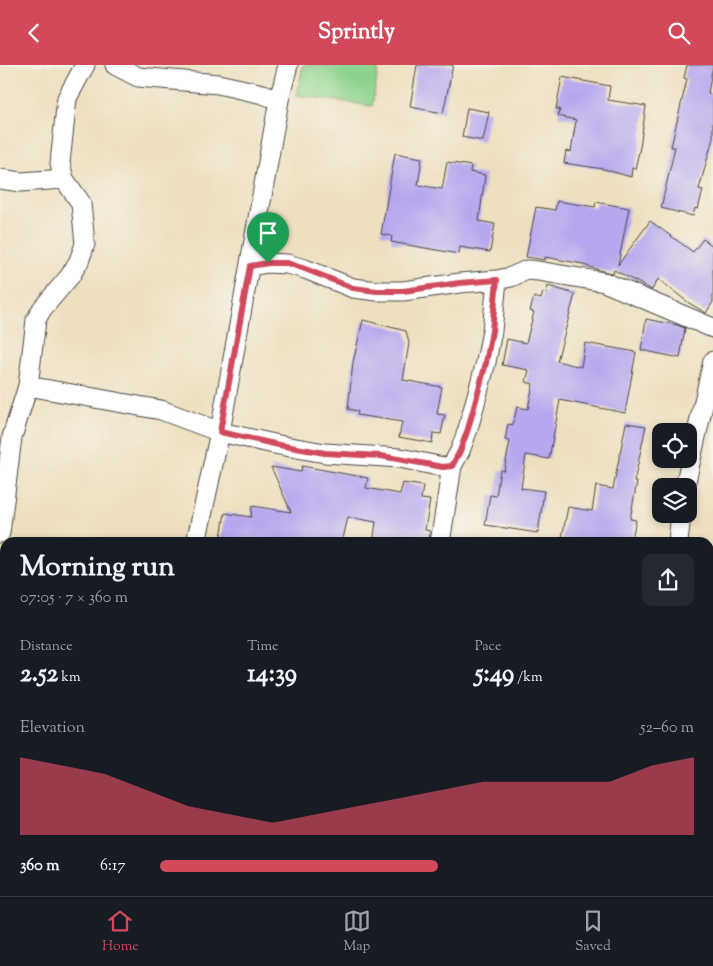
<!DOCTYPE html>
<meta charset="utf-8">
<style>
body{margin:0;font-family:"Sorts Mill Goudy",serif;background:#242831;color:#f1f3f6;height:100vh;display:flex;flex-direction:column;font-size:19px;white-space:nowrap}
*{box-sizing:border-box;margin:0}
p{font-size:16px;color:#9ea1a6}
.icon{flex:none;width:28px;height:28px;fill:none;stroke:currentColor;stroke-width:2;stroke-linecap:round;stroke-linejoin:round}
.map{position:relative;flex:1;overflow:hidden}
.panel{position:absolute;left:0px;top:472px;width:714px;height:359px;display:flex;flex-direction:column;background:#171b24;border-radius:15px 15px 0 0;box-shadow:0 2px 8px #0003}
.panel>*{flex:none}
.buttons{position:absolute;left:652px;top:358px;display:grid;gap:10px}
.buttons a{display:grid;place-items:center;width:45px;height:45px;border-radius:10px;background:#171b24;box-shadow:0 2px 8px #0003;font-size:25px}
.pin{position:absolute;display:grid;place-items:center;width:42px;height:42px;color:#fff;margin:-51px -21px;border-radius:50% 50% 50% 0;rotate:-45deg;box-shadow:0 0 5px #0007}
.pin .icon{rotate:45deg}
.round{display:grid;place-items:center;flex:none;width:52px;height:52px;border-radius:10px;background:#242831}
.headline{display:flex;align-items:center;justify-content:space-between;height:85px;padding:0 20px}
h1{font-size:28px;font-weight:700;line-height:38px}
.figures{display:grid;grid-template-columns:repeat(3,1fr);gap:8px;height:85px;padding:5px 20px}
.figures div{display:grid;align-content:center}
.figures b{font-size:25px;font-weight:700}
.figures small{font-size:14px;font-weight:400}
.figures p{font-size:14px}
.chart{height:140px;padding:10px 20px}
.chart p{display:flex;justify-content:space-between}
.chart svg{width:100%;height:90px;margin-top:5px;fill:#d1495b;opacity:.7}
ul{padding:0 20px;list-style:none;font-size:16px}
li{display:grid;grid-template-columns:80px 60px 1fr;align-items:center;height:38px}
li i{height:12px;border-radius:6px;background:#d1495b}
header{display:flex;justify-content:space-between;align-items:center;height:65px;padding:0 20px;background:#d1495b;color:#fff;font-size:22px;font-weight:700}
.dock{display:flex;justify-content:space-around;align-items:center;height:70px;border-top:1px solid #363941;background:#171b24;font-size:14px;color:#9ea1a6}
.dock a{display:grid;justify-items:center;gap:2px}
.dock .current{color:#d1495b}
.map>svg:first-child{display:block}
.green{fill:#8dd38d;stroke:#5c7f5c}
.building{fill:#b6a7ef}
.lines{fill:none;stroke-linecap:round;stroke-linejoin:round}
.street-casing{stroke:#484641;stroke-width:21}
.street{stroke:#fff;stroke-width:19}
.route-casing{stroke:#fff;stroke-width:10}
.route{stroke:#d1495b;stroke-width:6}
</style>
<header><svg class="icon" aria-label="back" viewBox="0 0 24 24"><path d="M15 5l-7 7 7 7"/></svg>Sprintly<svg class="icon" aria-label="search" viewBox="0 0 24 24"><circle cx="10" cy="10" r="6"/><path d="M15 15l6 6"/></svg></header>
<div class="map">
<svg width="713" height="831" viewBox="0 0 713 831">
<rect width="100%" height="100%" fill="#f7f3e8"/>
<filter id="ink" filterUnits="userSpaceOnUse"><feTurbulence type="fractalNoise" baseFrequency=".02" numOctaves="2"/><feDisplacementMap in="SourceGraphic" scale="10" xChannelSelector="R" yChannelSelector="G"/><feConvolveMatrix kernelMatrix="1 2 1 2 8 2 1 2 1" color-interpolation-filters="sRGB"/></filter>
<filter id="wash" filterUnits="userSpaceOnUse"><feTurbulence type="fractalNoise" baseFrequency=".0096" numOctaves="4" result="noise"/><feDisplacementMap in="SourceGraphic" scale="20" xChannelSelector="R" yChannelSelector="G"/><feGaussianBlur stdDeviation="1.12" result="paint"/><feColorMatrix in="noise" values="0 0 0 0 0 0 0 0 0 0 0 0 0 0 0 0 0 1.4 0 .05"/><feComposite in="paint" operator="in"/></filter>
<g filter="url(#wash)">
<rect width="100%" height="100%" fill="#eedfbf"/>
<!-- green -->
<path class="green" d="M 303,0 L 379,0 L 372,41 L 297,30 Z"/>
<g id="blocks">
<!-- building -->
<path class="building" d="M 417,0 L 453,0 L 443,48 L 410,42 Z
M 687,0 L 713,0 L 708,28 L 713,29 L 713,73 L 699,124 L 703,125 L 698,144 L 695,143 L 693,151 L 661,143 L 675,82 L 671,82 L 687,14 L 684,13 Z
M 562,12 L 610,21 L 608,35 L 646,41 L 640,82 L 635,104 L 632,103 L 631,112 L 603,104 L 564,98 L 566,86 L 571,87 L 576,55 L 558,51 L 560,44 L 556,44 Z
M 467,43 L 489,47 L 483,76 L 462,72 Z
M 395,88 L 422,93 L 418,120 L 442,124 L 447,97 L 471,101 L 470,107 L 485,110 L 479,156 L 495,159 L 490,187 L 460,182 L 459,189 L 391,177 L 392,171 L 381,169 Z
M 557,136 L 595,142 L 596,137 L 629,143 L 618,200 L 650,156 L 693,187 L 703,174 L 713,181 L 713,237 L 706,248 L 689,238 L 658,214 L 652,225 L 614,205 L 613,209 L 583,200 L 583,199 L 545,192 L 545,195 L 526,192 L 536,142 L 555,145 Z
M 548,221 L 575,229 L 557,296 L 581,302 L 585,278 L 636,287 L 625,348 L 560,335 L 549,394 L 526,390 L 521,423 L 544,426 L 538,468 L 485,460 L 490,430 L 496,431 L 500,405 L 504,406 L 510,376 L 505,375 L 508,359 L 513,360 L 517,342 L 528,344 L 533,319 L 526,317 L 529,305 L 502,300 L 507,274 L 526,278 L 534,247 L 530,246 L 534,232 L 541,234 L 543,227 L 546,228 Z
M 646,254 L 677,260 L 685,263 L 680,293 L 641,285 Z
M 363,255 L 406,266 L 409,278 L 403,315 L 442,322 L 437,349 L 445,350 L 441,369 L 433,368 L 432,378 L 399,372 L 402,357 L 357,350 L 358,346 L 348,344 L 353,297 Z
M 626,358 L 646,361 L 634,417 L 637,417 L 630,454 L 636,455 L 631,478 L 561,478 L 568,442 L 592,446 L 596,421 L 613,424 Z
M 302,401 L 368,413 L 366,423 L 400,429 L 403,418 L 423,421 L 421,434 L 430,435 L 425,465 L 430,466 L 429,478 L 373,478 L 376,457 L 348,452 L 342,478 L 220,478 L 225,448 L 251,452 L 252,441 L 291,447 L 271,402 L 301,407 Z"/>
</g>
</g>
<g filter="url(#ink)">
<use href="#blocks" fill-opacity="0" stroke="#484641" stroke-width="1"/>
<g class="lines">
<defs>
<path id="street" d="M 115,0 L 138,12 L 218,19 L 263,29 L 279,35
M 0,114 L 21,117 L 64,114
M 250,201 L 268,198 L 287,199 L 305,204 L 353,223 L 377,226 L 403,226 L 460,218 L 497,215 L 511,212 L 527,205 L 538,206 L 604,217 L 713,263
M 28,321 L 161,345 L 220,367 L 279,380 L 325,388 L 400,393 L 443,402 L 452,401
M 685,421 L 713,296
M 0,468 L 12,372 L 28,321 L 36,255 L 42,244 L 70,211 L 79,196 L 85,179 L 81,138 L 64,114 L 60,98 L 67,33 L 85,0
M 196,478 L 220,367 L 279,35 L 288,0
M 440,478 L 452,401 L 460,386 L 468,364 L 486,297 L 492,266 L 497,215
M 678,478 L 681,449
M 0,666 L 5,667
M 709,787 L 713,788
M 71,831 L 72,826
M 504,831 L 506,826"/>
</defs>
<!-- street casing -->
<use href="#street" class="street-casing"/>
<!-- street -->
<use href="#street" class="street"/>
</g>
</g>
<g class="lines" filter="url(#ink)">
<defs>
<path id="route" d="M 268,198 L 287,198 L 305,204 L 353,223 L 377,226 L 403,226 L 460,218 L 497,215 L 492,266 L 486,298 L 468,364 L 460,386 L 452,401 L 443,402 L 381,391 L 325,388 L 279,380 L 220,367 L 250,201 Z"/>
</defs>
<!-- route casing -->
<use href="#route" class="route-casing"/>
<!-- route -->
<use href="#route" class="route"/>
</g>
</svg>
<div class="buttons">
<a><svg class="icon" aria-label="locate" viewBox="0 0 24 24"><circle cx="12" cy="12" r="6"/><path d="M12 2v4M12 18v4M2 12h4M18 12h4"/></svg></a>
<a><svg class="icon" aria-label="layers" viewBox="0 0 24 24"><path d="M12 4l9 5-9 5-9-5zM3 14l9 5 9-5"/></svg></a>
</div>
<div class="pin" style="left:268px;top:198px;background:#1e9e55"><svg class="icon" aria-label="arrive" viewBox="0 0 24 24"><path d="M6 21V4h12l-3 4 3 4H6"/></svg></div>
<section class="panel">
<div class="headline"><div><h1>Morning run</h1><p>07:05 · 7 × 360 m</p></div><a class="round"><svg class="icon" aria-label="share" viewBox="0 0 24 24"><path d="M12 15V3M7 8l5-5 5 5M5 13v7h14v-7"/></svg></a></div>
<div class="figures">
<div><p>Distance</p><b>2.52<small> km</small></b></div>
<div><p>Time</p><b>14:39</b></div>
<div><p>Pace</p><b>5:49<small> /km</small></b></div>
</div>
<div class="chart"><p><span>Elevation</span>52–60 m</p>
<svg viewBox="0 0 160 44" preserveAspectRatio="none"><path d="M0 44V6L10 10L20 14L30 22L40 30L50 34L60 38L70 34L80 30L90 26L100 22L110 18L120 18L130 18L140 18L150 10L160 6V44z"/></svg>
</div>
<ul>
<li><b>360 m</b>6:17<i style="width:52%"></i></li>
</ul>
</section>
</div>
<nav class="dock">
<a class="current"><svg class="icon" aria-label="home" viewBox="0 0 24 24"><path d="M3 11l9-7 9 7M6 9v11h12V9"/></svg>Home</a>
<a><svg class="icon" aria-label="map" viewBox="0 0 24 24"><path d="M3 6l6-2 6 2 6-2v14l-6 2-6-2-6 2zM9 4v14M15 6v14"/></svg>Map</a>
<a><svg class="icon" aria-label="saved" viewBox="0 0 24 24"><path d="M7 4h10v16l-5-4-5 4z"/></svg>Saved</a>
</nav>
